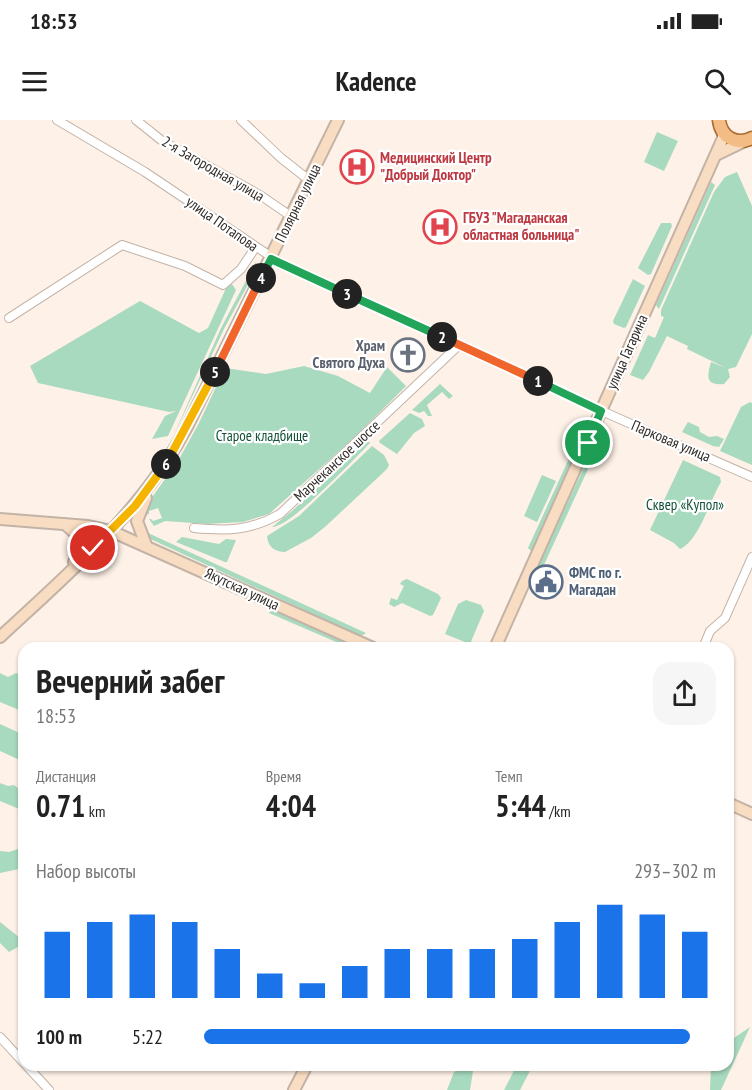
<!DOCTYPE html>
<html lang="ru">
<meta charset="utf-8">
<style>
body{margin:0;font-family:"PT Sans Narrow",sans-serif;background:#f6f6f6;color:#222;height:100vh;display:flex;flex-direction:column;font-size:22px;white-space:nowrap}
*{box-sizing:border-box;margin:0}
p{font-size:20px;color:#767676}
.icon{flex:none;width:33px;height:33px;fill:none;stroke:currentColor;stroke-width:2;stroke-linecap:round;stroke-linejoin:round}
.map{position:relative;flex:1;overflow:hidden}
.drawer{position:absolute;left:18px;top:522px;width:716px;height:429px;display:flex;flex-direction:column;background:#fff;border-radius:18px;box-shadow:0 2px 4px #0004}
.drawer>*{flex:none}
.pin{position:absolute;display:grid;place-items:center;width:51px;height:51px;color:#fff;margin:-26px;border:3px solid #fff;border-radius:50%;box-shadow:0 2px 6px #0007}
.km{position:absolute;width:30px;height:30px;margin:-15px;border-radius:50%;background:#222;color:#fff;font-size:16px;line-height:30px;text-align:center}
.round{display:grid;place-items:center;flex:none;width:63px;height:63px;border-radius:18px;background:#f6f6f6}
.overview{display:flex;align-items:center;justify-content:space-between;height:102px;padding:0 18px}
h1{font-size:33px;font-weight:700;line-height:45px}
.figures{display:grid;grid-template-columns:repeat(3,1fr);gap:9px;height:102px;padding:6px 18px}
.figures div{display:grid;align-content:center}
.figures b{font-size:30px;font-weight:700}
.figures small{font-size:16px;font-weight:400}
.figures p{font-size:16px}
.chart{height:168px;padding:12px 18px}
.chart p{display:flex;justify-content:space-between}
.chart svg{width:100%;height:108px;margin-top:6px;stroke:#1a73e8;stroke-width:6}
ul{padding:0 18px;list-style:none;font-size:20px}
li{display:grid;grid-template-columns:96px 72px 1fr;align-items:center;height:45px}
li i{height:15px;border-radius:8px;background:#1a73e8}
.status{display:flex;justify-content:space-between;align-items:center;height:42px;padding:0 30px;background:#fff;direction:ltr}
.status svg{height:16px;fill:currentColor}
header{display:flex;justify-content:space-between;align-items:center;height:78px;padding:0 18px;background:#fff;font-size:27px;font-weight:700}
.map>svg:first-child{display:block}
.green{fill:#a7dabf}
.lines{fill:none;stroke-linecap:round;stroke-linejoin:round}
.street-casing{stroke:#c3b3a7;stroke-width:10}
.secondary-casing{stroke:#c3b3a7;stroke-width:14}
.primary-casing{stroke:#a96c2e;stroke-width:15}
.street{stroke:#fff;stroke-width:8}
.secondary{stroke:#f9ddc2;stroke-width:10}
.primary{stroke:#f2bc84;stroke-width:12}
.split-1-casing{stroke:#fff;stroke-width:12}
.split-2-casing{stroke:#fff;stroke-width:12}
.split-3-casing{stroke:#fff;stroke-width:12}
.split-4-casing{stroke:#fff;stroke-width:12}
.split-5-casing{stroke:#fff;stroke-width:12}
.split-6-casing{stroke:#fff;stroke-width:12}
.split-7-casing{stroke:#fff;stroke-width:12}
.split-1{stroke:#22a559;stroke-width:8}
.split-2{stroke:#f0652b;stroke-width:8}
.split-3{stroke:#22a559;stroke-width:8}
.split-4{stroke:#22a559;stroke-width:8}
.split-5{stroke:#f0652b;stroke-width:8}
.split-6{stroke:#f5b400;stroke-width:8}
.split-7{stroke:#f5b400;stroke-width:8}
.labels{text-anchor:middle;stroke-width:4.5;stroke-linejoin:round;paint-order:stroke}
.health-label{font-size:15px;font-weight:bold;fill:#be3a42;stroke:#fff;text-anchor:start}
.street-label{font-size:15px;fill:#302a26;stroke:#fff}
.worship-label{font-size:15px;font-weight:bold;fill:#5b616d;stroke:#fff;text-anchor:end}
.park-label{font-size:15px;fill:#115137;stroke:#fff}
.service-label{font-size:15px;font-weight:bold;fill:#4e5e75;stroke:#fff;text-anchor:start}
</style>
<div class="status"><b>18:53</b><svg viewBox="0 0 49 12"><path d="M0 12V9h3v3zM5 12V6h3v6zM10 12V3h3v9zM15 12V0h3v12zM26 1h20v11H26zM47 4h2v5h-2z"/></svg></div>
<header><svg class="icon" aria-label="menu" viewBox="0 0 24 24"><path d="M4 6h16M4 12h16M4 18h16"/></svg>Kadence<svg class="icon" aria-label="search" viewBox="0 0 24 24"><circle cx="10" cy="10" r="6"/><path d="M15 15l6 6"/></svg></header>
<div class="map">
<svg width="752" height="970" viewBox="0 0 752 970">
<rect width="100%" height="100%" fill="#fef1e7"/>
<!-- green -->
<path class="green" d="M 657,12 L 678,21 L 664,51 L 644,42 Z
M 737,52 L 752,86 L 752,214 L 736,247 L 728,249 L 730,257 L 724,264 C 705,266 707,256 711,242 L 726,248 L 687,229 L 688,226 L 667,216 L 649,252 L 643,260 L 630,255 L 648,215 L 655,218 L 664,197 L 661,196 L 661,190 L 714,72 L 725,57 Z
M 711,62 L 715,65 L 659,189 L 658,188 L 656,185 Z
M 661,103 L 671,103 L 672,106 L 651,154 L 648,155 L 638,148 Z
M 256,142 L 257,148 L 224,209 L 173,317 L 221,208 Z
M 633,159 L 645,166 L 626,207 L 624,208 L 614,204 L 613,201 Z
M 232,164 L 236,170 L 168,316 L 152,319 L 165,296 L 176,291 L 169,292 L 38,263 L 30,246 L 140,181 L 199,213 L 208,208 L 227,166 Z
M 304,246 L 338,256 L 370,273 L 387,247 L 406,266 L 355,317 L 269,394 L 243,402 L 207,404 L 165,401 L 154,406 L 149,399 L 151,399 L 153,401 L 162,398 L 158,388 L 149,391 L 149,394 L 145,395 L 143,390 L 178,341 L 199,303 L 225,248 L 266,254 Z
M 440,264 L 453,276 L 449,279 L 442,272 L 427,285 L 432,296 L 428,296 L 424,291 L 419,293 L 412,290 Z
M 750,282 L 752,283 L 752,345 L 720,331 L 741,287 Z
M 410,293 L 422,299 L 425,306 L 414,313 L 397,334 L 380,323 L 379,321 Z
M 688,302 L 699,307 L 700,312 L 709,317 L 717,316 L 724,319 L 719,327 L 713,326 L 682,312 Z
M 602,309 L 606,310 L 537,460 L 535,452 Z
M 368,321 L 370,323 C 354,339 291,407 272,407 L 292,391 Z
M 577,321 L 582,324 L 532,432 L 528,428 Z
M 372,326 L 384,335 L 389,345 L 387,349 L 326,406 L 311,418 L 285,432 C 275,432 268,427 267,416 L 299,396 Z
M 683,340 L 720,357 L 721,362 C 710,380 699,421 680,429 L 674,423 L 650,410 Z
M 542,355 L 556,361 L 537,402 L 524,396 Z
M 147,413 L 148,413 L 366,513 L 361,516 L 146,417 Z
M 182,417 L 219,424 L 226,419 L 236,420 L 227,442 L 225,442 L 176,422 Z
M 407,459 L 438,474 L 441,478 L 433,495 L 430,496 L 402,483 L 394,487 L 389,484 L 391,478 L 397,480 L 404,466 L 400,464 L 402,461 Z
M 466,480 L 481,485 L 484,491 L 470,524 L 445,514 L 458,484 Z
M 270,490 L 276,490 L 360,528 L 350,528 L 269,493 Z
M 0,553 L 8,557 L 16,553 L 24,557 L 24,592 L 0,582 Z
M 0,604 L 24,615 L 24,642 L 0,631 Z
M 0,663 L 8,666 L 14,665 L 24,673 L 24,691 L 0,681 Z
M 24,727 L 24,748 L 0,753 L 0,731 L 9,732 Z
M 0,802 L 20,818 L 23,824 L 9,832 L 0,823 Z
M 750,907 L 721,970 L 710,970 L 711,945 L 728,945 L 728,922 Z
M 460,945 L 474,945 L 470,970 L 447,970 L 454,952 L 458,950 Z
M 517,945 L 533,945 L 520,970 L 504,970 Z"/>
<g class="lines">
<defs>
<path id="street" d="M 57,0 L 145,52 L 282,144 L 613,296 L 752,357
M 136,0 L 161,20 L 260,75 L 292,97
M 241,0 L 281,38 L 309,60
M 9,198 L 122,125 L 185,146 L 223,165 L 241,149 L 255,128
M 194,408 C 227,411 250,411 280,394 L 459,225
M 703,528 L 710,511 L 725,498 L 752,437
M 0,917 L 24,943
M 26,945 L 49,970"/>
<path id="secondary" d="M 716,35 L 745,21
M 0,399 L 88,406 L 111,411 L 373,528
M 65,404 C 80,418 88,421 74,442
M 146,425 L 137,401 L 146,378
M 0,517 C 70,452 144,390 188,305 L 338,0
M 495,528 L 723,18 L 723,11
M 728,683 L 752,694
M 294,970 L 307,945"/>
<path id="primary" d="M 719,0 C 721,17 736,26 752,18"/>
</defs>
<!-- street casing -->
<use href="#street" class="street-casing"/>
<!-- secondary casing -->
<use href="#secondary" class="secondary-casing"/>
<!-- primary casing -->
<use href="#primary" class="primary-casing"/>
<!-- street -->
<use href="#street" class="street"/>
<!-- secondary -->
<use href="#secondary" class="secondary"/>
<!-- primary -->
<use href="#primary" class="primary"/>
</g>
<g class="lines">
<defs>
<path id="split-1" d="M 538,261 L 601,291 L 588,323"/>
<path id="split-2" d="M 442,217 L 538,261"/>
<path id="split-3" d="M 347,174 L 442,217"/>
<path id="split-4" d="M 261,158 L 271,139 L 347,174"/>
<path id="split-5" d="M 215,252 L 261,158"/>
<path id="split-6" d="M 166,344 L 215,252"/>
<path id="split-7" d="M 93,428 L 135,386 L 166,344"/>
</defs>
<!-- split-1 casing -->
<use href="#split-1" class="split-1-casing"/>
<!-- split-2 casing -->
<use href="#split-2" class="split-2-casing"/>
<!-- split-3 casing -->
<use href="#split-3" class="split-3-casing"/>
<!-- split-4 casing -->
<use href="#split-4" class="split-4-casing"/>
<!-- split-5 casing -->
<use href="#split-5" class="split-5-casing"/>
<!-- split-6 casing -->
<use href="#split-6" class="split-6-casing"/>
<!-- split-7 casing -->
<use href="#split-7" class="split-7-casing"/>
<!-- split-1 -->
<use href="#split-1" class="split-1"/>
<!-- split-2 -->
<use href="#split-2" class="split-2"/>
<!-- split-3 -->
<use href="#split-3" class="split-3"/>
<!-- split-4 -->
<use href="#split-4" class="split-4"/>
<!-- split-5 -->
<use href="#split-5" class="split-5"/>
<!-- split-6 -->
<use href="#split-6" class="split-6"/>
<!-- split-7 -->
<use href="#split-7" class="split-7"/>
</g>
<!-- icons -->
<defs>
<symbol id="hospital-ring" viewBox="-11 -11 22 22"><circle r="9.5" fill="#fff" stroke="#e0444e" stroke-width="1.5"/><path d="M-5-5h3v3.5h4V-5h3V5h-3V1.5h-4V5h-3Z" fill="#e0444e"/></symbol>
<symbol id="church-ring" viewBox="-11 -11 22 22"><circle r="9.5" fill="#fff" stroke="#6b7280" stroke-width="1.5"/><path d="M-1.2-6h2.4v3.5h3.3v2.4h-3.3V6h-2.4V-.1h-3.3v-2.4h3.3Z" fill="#6b7280"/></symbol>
<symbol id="civic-ring" viewBox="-11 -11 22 22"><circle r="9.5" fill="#fff" stroke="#5c6f8a" stroke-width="1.5"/><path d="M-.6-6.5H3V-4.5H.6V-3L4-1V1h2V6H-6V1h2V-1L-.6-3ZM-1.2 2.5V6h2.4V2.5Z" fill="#5c6f8a"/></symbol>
</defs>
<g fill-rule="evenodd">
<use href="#hospital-ring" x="338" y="28" width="38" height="38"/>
<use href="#hospital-ring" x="421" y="88" width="38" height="38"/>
<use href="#church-ring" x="389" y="216" width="38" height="38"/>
<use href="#civic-ring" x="527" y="443" width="38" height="38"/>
</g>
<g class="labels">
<!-- health labels -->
<g class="health-label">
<text x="380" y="43">Медицинский Центр<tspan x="380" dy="17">"Добрый Доктор"</tspan></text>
<text x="463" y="103">ГБУЗ "Магаданская<tspan x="463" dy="17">областная больница"</tspan></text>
</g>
<!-- street labels -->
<g class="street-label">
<text transform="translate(213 49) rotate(30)" y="5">2-я Загородная улица</text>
<text transform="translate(298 83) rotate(-64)" y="5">Полярная улица</text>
<text transform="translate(222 104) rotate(35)" y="5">улица Потапова</text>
<text transform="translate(627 232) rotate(-66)" y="5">улица Гагарина</text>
<text transform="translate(671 321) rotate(23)" y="5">Парковая улица</text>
<text transform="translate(337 341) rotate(-43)" y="5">Марчеканское шоссе</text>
<text transform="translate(242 469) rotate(25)" y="5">Якутская улица</text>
</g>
<!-- worship labels -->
<g class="worship-label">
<text x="385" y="231">Храм<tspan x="385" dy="17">Святого Духа</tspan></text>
</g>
<!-- park labels -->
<g class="park-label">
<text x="262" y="321">Старое кладбище</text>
<text x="685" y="390">Сквер «Купол»</text>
</g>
<!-- service labels -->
<g class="service-label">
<text x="569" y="458">ФМС по г.<tspan x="569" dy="17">Магадан</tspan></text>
</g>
</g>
</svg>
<div class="pin" style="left:588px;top:323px;background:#1e9e55"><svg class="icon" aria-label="arrive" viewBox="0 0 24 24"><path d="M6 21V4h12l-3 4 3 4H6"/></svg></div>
<div class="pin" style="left:93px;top:428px;background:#d93025"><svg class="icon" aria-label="check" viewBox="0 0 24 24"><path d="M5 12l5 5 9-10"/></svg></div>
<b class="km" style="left:538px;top:261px">1</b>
<b class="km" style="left:442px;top:217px">2</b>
<b class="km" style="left:347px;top:174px">3</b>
<b class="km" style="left:261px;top:158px">4</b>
<b class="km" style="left:215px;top:252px">5</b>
<b class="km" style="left:166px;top:344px">6</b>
<section class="drawer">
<div class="overview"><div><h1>Вечерний забег</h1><p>18:53</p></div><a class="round"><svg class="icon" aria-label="share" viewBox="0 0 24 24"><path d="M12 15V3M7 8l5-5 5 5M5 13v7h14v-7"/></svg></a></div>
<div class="figures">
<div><p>Дистанция</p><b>0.71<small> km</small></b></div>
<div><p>Время</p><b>4:04</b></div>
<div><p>Темп</p><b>5:44<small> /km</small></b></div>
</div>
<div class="chart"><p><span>Набор высоты</span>293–302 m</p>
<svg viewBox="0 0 160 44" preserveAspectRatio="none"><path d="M5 44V17M15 44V13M25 44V10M35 44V13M45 44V24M55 44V34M65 44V38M75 44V31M85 44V24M95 44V24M105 44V24M115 44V20M125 44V13M135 44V6M145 44V10M155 44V17"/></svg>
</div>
<ul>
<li><b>100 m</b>5:22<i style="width:95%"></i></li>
</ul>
</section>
</div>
